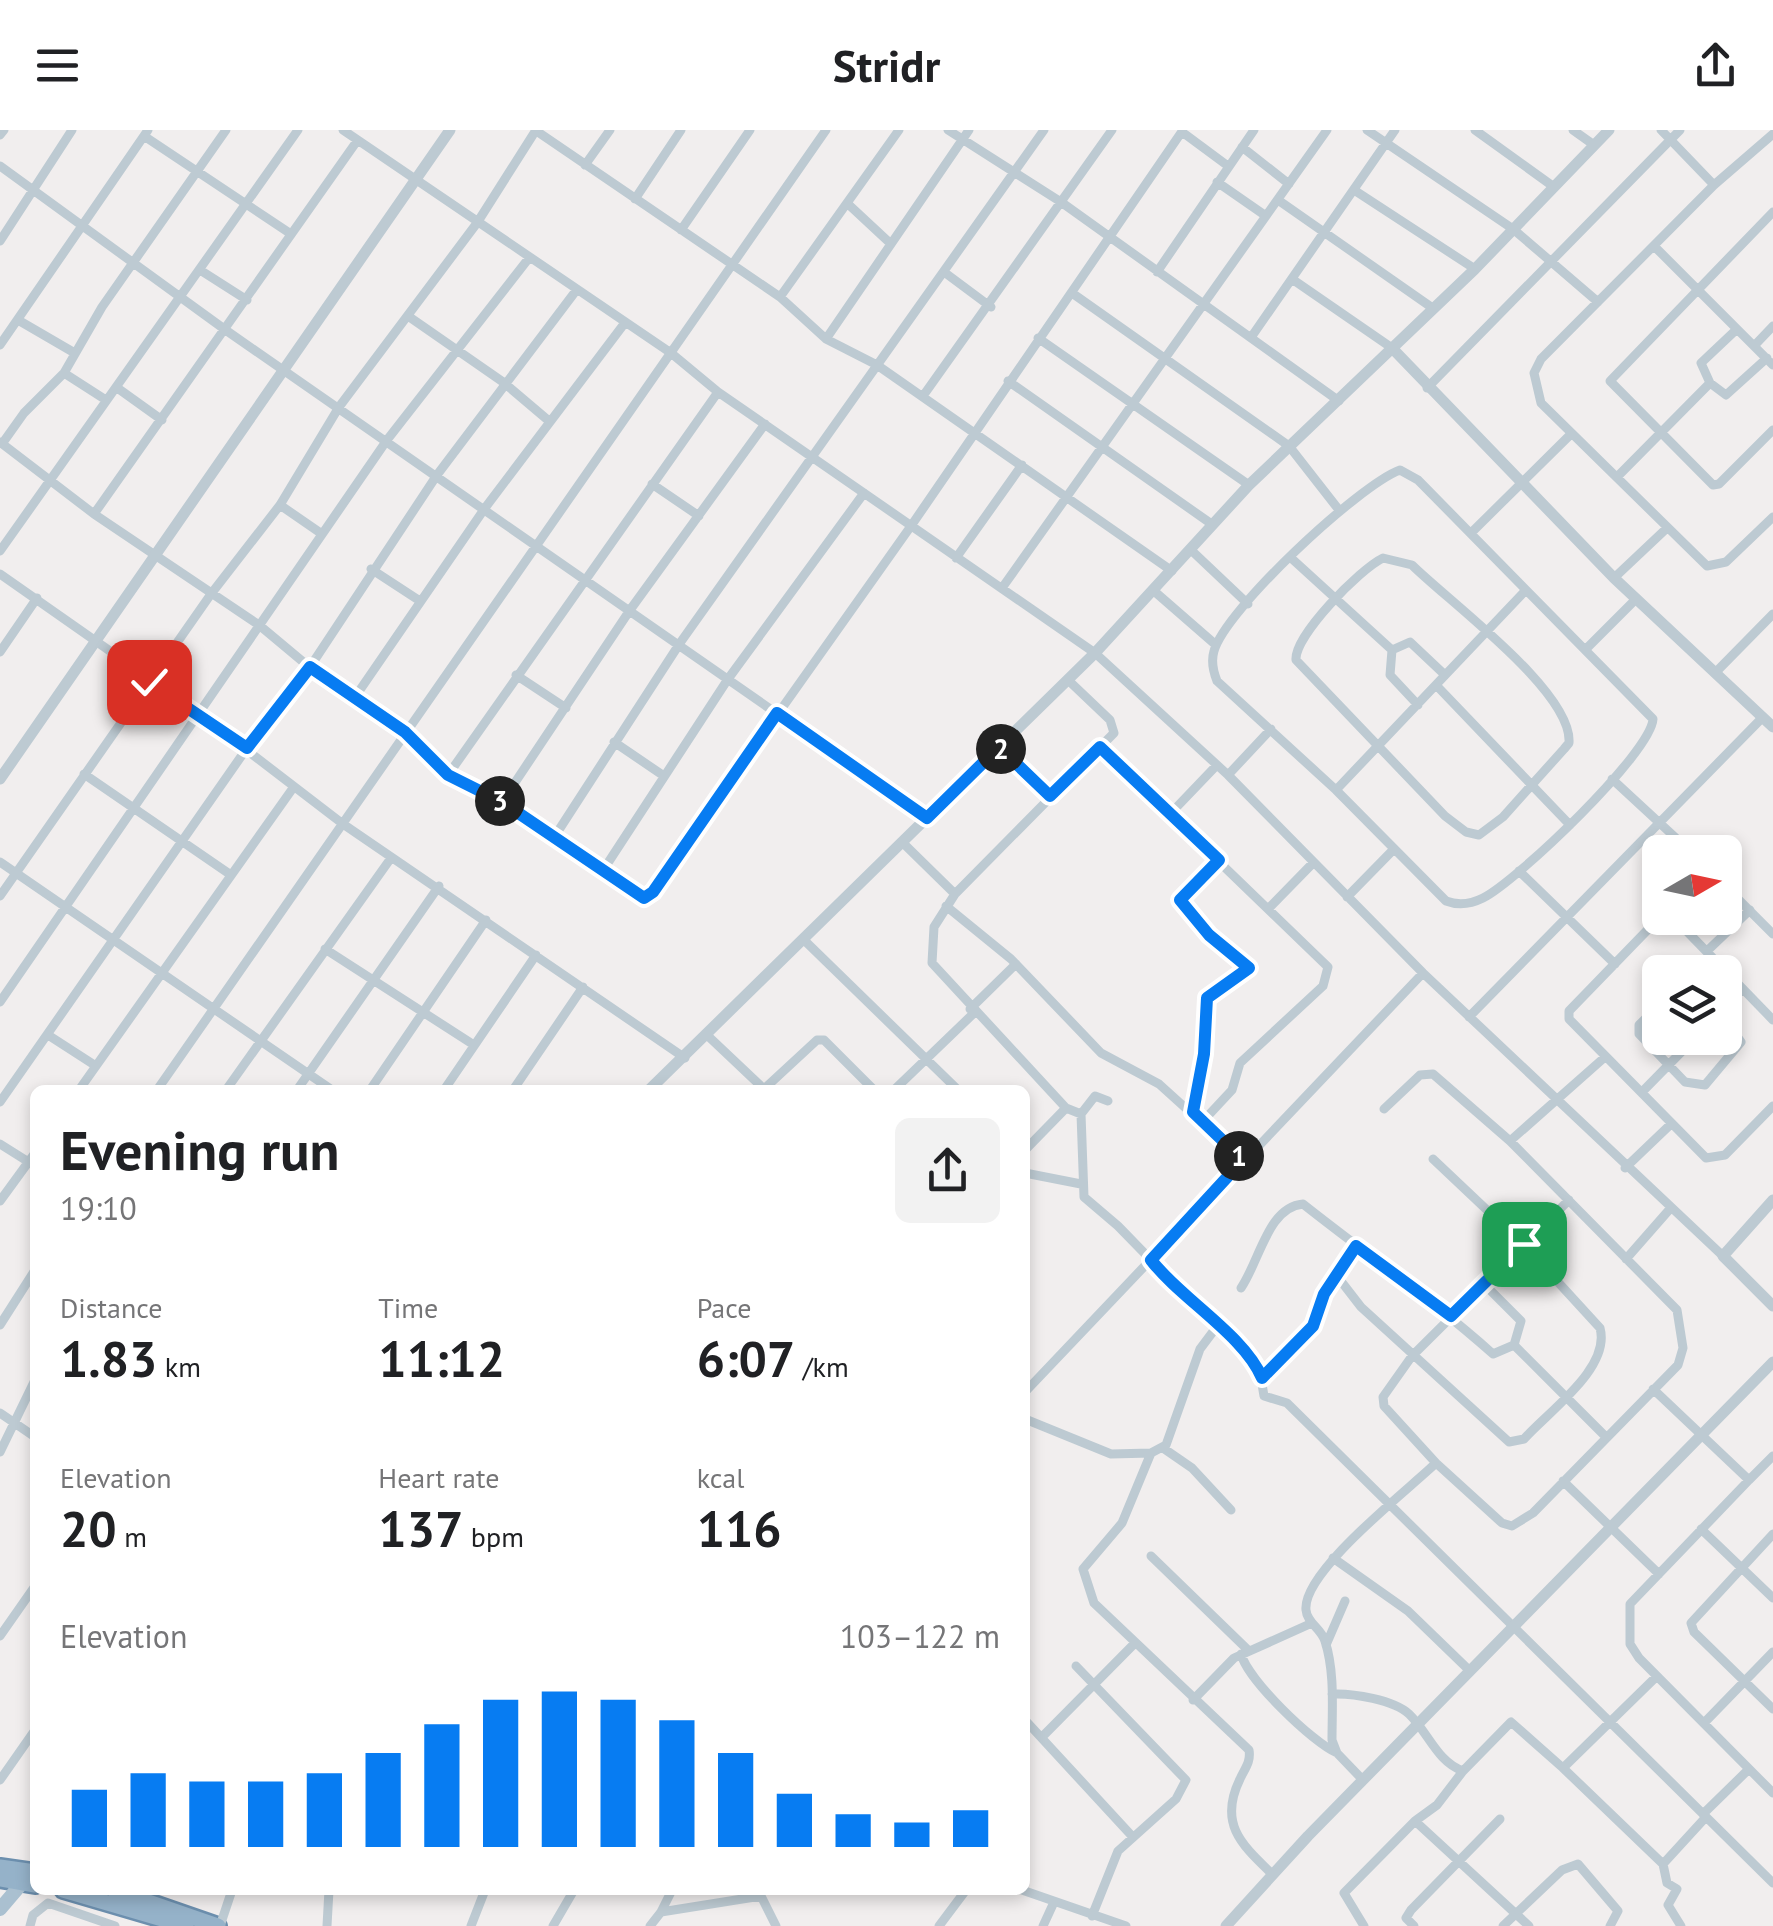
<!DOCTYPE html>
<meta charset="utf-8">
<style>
body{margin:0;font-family:"PT Sans",sans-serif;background:#f2f2f2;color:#202124;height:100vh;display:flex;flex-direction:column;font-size:38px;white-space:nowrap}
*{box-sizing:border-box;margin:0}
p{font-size:32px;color:#757577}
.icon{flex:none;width:55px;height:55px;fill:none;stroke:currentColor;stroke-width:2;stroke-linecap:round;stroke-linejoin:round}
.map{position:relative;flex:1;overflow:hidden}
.panel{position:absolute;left:30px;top:955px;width:1000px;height:810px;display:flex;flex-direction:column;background:#fff;border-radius:15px;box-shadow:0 5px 15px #0003}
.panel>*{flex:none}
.needle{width:65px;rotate:81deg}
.tools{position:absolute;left:1642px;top:705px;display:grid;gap:20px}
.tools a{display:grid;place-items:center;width:100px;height:100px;border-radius:15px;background:#fff;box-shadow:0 5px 15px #0003;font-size:50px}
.pin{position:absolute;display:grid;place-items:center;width:85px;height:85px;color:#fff;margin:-42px;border-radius:20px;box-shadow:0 5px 15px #0006}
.km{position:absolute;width:50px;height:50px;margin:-25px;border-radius:50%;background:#222;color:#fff;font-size:28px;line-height:50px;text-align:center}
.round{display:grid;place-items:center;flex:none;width:105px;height:105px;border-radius:15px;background:#f2f2f2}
.overview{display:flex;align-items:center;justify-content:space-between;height:170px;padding:0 30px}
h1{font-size:55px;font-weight:700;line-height:75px}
.metrics{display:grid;grid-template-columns:repeat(3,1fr);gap:15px;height:170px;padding:10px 30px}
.metrics div{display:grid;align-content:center}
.metrics b{font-size:50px;font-weight:700}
.metrics small{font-size:28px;font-weight:400}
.metrics p{font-size:28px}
.chart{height:280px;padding:20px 30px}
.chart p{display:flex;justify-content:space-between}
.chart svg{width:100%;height:180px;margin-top:10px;stroke:#077cf2;stroke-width:6}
header{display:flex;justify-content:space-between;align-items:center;height:130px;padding:0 30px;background:#fff;font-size:45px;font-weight:700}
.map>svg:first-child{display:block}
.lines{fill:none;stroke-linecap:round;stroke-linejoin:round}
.trunk-casing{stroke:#6c8fae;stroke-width:20}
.minor{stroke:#bdcad2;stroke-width:9}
.tertiary{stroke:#bdcad2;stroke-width:11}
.primary{stroke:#aac0d0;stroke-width:14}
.trunk{stroke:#95b2c9;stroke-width:15}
.route-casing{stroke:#fff;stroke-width:20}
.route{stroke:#077cf2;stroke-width:12}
</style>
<header><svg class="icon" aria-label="menu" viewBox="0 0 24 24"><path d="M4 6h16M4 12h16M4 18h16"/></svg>Stridr<svg class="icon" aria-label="share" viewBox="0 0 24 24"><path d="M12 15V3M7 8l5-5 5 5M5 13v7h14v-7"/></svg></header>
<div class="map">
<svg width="1773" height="1796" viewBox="0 0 1773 1796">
<rect width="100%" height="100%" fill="#f1eeee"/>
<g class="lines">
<defs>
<path id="trunk" d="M 0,1737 L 35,1742
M 0,1749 L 35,1755
M 63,1760 L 186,1796
M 114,1760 L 218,1796"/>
</defs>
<!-- trunk casing -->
<use href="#trunk" class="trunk-casing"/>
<!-- minor -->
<path class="minor" d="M 343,0 L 671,223 L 718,262 L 1095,523 L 1228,645 L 1423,843 L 1723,1126
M 535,0 L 780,167 L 826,209 L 877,235 L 1172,441
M 948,0 L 1061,72 L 1339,271
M 1367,0 L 1513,99 L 1598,172
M 1475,0 L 1554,57
M 1573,0 L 1594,15
M 1661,0 L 1714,55
M 1182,2 L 1228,36
M 1773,4 L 1714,55 L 1541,229 L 1534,243 L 1541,273 L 1707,436 L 1726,432 L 1773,387
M 0,5 L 4,0
M 144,6 L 291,104
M 1242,17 L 1289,54
M 585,35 L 610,0
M 0,36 L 227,201 L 927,688
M 1217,52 L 1266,86
M 1354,60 L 1475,139
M 635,69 L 681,0
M 1278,70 L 1434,179
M 848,74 L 891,114
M 1773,82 L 1610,251 L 1713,355 L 1719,354 L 1773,300
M 681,100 L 750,0
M 0,111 L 72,0
M 1654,116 L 1773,235
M 200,140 L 247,170
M 944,142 L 991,177
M 1157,142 L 1254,0
M 1292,149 L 1392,218
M 1072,163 L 1289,316 L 1339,380
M 780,167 L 899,0
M 408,186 L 503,252 L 549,291
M 18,190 L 73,222
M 1737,199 L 1701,233 L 1710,253 L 1726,265 L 1767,228
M 1252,206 L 1395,0
M 1038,208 L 1249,355
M 826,209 L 969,0
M 0,215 L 148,0
M 1754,216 L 1773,196
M 64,243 L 106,270
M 1008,251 L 1213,395
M 116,257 L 162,290
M 1427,258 L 1680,0
M 923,266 L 1112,0
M 0,312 L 94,384 L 259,495 L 332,556 L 405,601 L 448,645 L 502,672 L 639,766 L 648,767 L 911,396 L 1183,0
M 2,314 L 24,283 L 64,243 L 102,177 L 226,0
M 1400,340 L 1418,350 L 1653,589 C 1651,623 1517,751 1483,768 C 1471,774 1459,776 1446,771 L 1336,660 L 1217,551 C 1213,541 1211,531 1214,521 C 1225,480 1359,355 1400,340 Z
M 1617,347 L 1710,253
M 652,354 L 699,386
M 280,375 L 322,404
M 94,384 L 357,11
M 1471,403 L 1570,305
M 1191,420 L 1248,474
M 0,421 L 298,0
M 1290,427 L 1392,520
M 956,428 L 1022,335
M 1383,428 L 1412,435 C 1448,471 1573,562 1569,613 L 1564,619 L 1503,687 L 1479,705 L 1466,702 L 1445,686 L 1296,530 C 1294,506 1360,439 1383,428 Z
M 371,439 L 420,471
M 0,444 L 197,582 L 343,694 L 685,928
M 1614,448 L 1667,398
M 1002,458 L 1327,0
M 1154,461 L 1216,515
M 1587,518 L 1636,469
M 0,522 L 37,468
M 1715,543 L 1773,484
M 516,545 L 566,578
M 1068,550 L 1110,590 L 1114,603 L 955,764 L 934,797 L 932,833 L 1066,978 L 1081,984 L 1095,966 L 1108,971
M 1436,555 L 1570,695
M 353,570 L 485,378 L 624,194
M 1418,575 L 1390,545 L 1392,520 L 1410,512 L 1445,545
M 614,612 L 664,646
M 999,617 L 1050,666
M 1100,617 L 1328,837 L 1323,856 L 1240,933 L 1232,960 L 1204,990
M 84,644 L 231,745
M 448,645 L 718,262
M 1228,645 L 1271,599
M 1612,649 L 1691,722
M 1336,660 L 1525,461
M 502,672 L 630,480 L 765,294
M 1171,683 L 1217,635
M 553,709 L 680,513 L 1044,0
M 903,713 L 955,764
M 0,732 L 332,960
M 1519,741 L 1615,834
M 602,742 L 728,549 L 864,363
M 1725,756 L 1773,804
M 0,766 L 211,464 L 280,375 L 339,277 L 477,93 L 536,0
M 1347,767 L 1394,719
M 946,776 L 1011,829 L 1101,923 L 1159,954 L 1243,1030
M 1269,778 L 1313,733
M 1660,787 L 1569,881 L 1569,889 L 1706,1028 L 1725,1025 L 1773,976
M 1674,788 L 1773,890
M 804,810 L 958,960
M 325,819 L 474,915
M 1707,821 L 1750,780
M 0,872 L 387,310 L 529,128
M 1660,874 L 1639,895 L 1639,904 L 1685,952 L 1705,955 L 1741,912 L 1725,890
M 1725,877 L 1742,859
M 970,879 L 1016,834
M 1469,887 L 1763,587
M 48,905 L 96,936
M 708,906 L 764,959
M 79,960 L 293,658
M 157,960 L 826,0
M 226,960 L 391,728
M 297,960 L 439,756
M 370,960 L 486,790
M 444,960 L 536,825
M 513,960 L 583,857
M 763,960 L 817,910 L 824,910 L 874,960
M 894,960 L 974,883
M 1642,962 L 1695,908
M 0,972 L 247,618 L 310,537 L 437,345 L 575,162
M 1384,979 L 1420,945 L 1433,944 L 1510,1011 L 1677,1180 L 1683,1218 L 1678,1235 L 1533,1383 L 1512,1396 L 1502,1393 L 1436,1333 L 1384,1276 L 1383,1267 L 1412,1226 L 1569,1070
M 1193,982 L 1204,924 L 1207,868 L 1225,852 L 1249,841 L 1180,770 L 1219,730
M 1081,984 L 1084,1067 L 1118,1096 L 1260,1242 L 1264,1266 L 1287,1273 L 1773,1753
M 1510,1011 L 1605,927
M 0,1014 L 35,1036
M 1025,1020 L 1066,978
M 1625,1038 L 1671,994
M 1025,1043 L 1081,1054
M 0,1071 L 35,1023
M 1626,1129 L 1669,1080
M 1337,1146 L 1361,1177 L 1509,1312 L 1524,1309 C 1549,1281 1611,1238 1600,1198 L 1524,1115 L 1433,1029
M 1483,1153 L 1521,1191 L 1514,1215
M 1241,1158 C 1260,1130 1268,1077 1303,1074 C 1366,1124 1434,1171 1493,1224 L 1514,1215 L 1605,1306
M 0,1195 L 35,1140
M 1218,1195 L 1200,1219 L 1166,1315 L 1151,1323 L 1122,1393 L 1083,1439 L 1094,1473 L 1249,1620 C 1251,1632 1245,1638 1240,1649 C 1218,1694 1242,1715 1272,1744
M 1262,1247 L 1313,1196 L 1325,1164 L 1356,1116
M 1653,1259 L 1749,1350 L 1630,1474 L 1630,1514 L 1639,1528 L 1773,1663
M 1025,1262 L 1423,843
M 0,1283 L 35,1307
M 1025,1289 L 1111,1324 L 1151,1323
M 1163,1318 L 1192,1338 L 1231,1380
M 0,1322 L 35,1250
M 1749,1350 L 1773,1326
M 1563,1351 L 1659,1444
M 1701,1399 L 1773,1468
M 1773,1404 L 1691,1493 L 1694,1502 L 1773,1579
M 1151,1426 L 1249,1521
M 1333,1428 L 1408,1481 L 1470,1541
M 0,1506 L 35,1456
M 1326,1515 L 1345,1471
M 1241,1524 C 1248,1550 1312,1612 1337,1623
M 1076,1536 L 1186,1650 L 1176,1669 L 1118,1721 L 1092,1786
M 1332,1564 C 1353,1563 1394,1570 1409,1584 C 1428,1602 1437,1632 1463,1641 L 1511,1592 L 1563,1638 L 1656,1547
M 1193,1570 L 1234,1528 L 1312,1493
M 1025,1590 L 1131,1705
M 1704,1593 L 1773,1522
M 1043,1606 L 1135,1513
M 1563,1638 L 1663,1734 L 1667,1753 L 1677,1759 L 1668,1775 L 1681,1796
M 1463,1641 L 1437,1675 L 1415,1691 L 1529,1796
M 0,1650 L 35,1600
M 1363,1650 L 1337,1623 L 1332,1610 C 1332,1578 1335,1542 1325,1511 C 1321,1498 1307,1493 1306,1480 C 1302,1442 1408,1360 1436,1333
M 1703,1684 L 1749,1639
M 1663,1734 L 1706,1687
M 1022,1760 L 1126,1796
M 761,1766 L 776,1796
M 661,1782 L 672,1760
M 30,1796 L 33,1785 L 48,1773 L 115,1796
M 220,1796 L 232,1760
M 327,1796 L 329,1760
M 471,1796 L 485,1760
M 553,1796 L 574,1760
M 650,1796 L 661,1782 L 761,1766
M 939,1796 L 966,1760
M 1043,1796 L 1054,1772
M 1364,1796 L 1344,1763 L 1415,1691
M 1414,1796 L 1406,1788 L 1411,1780 L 1500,1689
M 1503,1796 L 1562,1740 L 1578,1734 L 1618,1781 L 1610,1796"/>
<!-- tertiary -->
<path class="tertiary" d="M 1392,218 L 1614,448 L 1773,597
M 0,649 L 450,0
M 649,960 L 1095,523 L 1249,355 L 1475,139 L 1609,0
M 1773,1070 L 1723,1126 L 1773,1176
M 1226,1796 L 1308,1706 L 1773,1232"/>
<!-- primary -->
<path class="primary" d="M 0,1779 L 29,1745"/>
<!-- trunk -->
<use href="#trunk" class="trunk"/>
</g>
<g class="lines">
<defs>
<path id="route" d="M 149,552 L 247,618 L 310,537 L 405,602 L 448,645 L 502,672 L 644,768 L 653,762 L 777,583 L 927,688 L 999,617 L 1050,666 L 1100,617 L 1219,730 L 1180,770 L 1209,805 L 1249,838 L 1207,868 L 1204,924 L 1193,982 L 1243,1030 L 1151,1130 C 1180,1168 1244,1205 1262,1248 L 1313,1196 L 1324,1164 L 1356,1116 L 1451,1186 L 1524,1114"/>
</defs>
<!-- route casing -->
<use href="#route" class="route-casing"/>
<!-- route -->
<use href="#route" class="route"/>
</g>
</svg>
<div class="tools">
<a><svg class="needle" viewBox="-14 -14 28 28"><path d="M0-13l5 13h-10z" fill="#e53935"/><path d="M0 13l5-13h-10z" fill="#757577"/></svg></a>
<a><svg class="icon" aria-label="layers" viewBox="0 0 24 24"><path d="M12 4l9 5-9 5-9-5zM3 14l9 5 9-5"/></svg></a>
</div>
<div class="pin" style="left:1524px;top:1114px;background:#1e9e55"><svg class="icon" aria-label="arrive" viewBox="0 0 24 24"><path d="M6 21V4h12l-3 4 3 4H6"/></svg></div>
<div class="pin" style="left:149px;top:552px;background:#d93025"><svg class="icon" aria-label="check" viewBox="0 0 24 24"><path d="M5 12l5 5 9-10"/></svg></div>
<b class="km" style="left:1239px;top:1026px">1</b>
<b class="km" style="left:1001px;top:619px">2</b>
<b class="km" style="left:500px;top:671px">3</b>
<section class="panel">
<div class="overview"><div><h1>Evening run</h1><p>19:10</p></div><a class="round"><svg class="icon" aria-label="share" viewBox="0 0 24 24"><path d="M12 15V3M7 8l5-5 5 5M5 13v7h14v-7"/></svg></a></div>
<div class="metrics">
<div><p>Distance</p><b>1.83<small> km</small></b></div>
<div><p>Time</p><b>11:12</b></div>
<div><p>Pace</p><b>6:07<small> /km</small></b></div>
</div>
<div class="metrics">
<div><p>Elevation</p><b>20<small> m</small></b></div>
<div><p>Heart rate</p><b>137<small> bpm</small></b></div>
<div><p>kcal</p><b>116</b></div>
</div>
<div class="chart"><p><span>Elevation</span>103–122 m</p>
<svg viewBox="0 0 160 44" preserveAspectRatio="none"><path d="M5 44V30M15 44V26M25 44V28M35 44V28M45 44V26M55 44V21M65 44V14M75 44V8M85 44V6M95 44V8M105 44V13M115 44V21M125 44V31M135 44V36M145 44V38M155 44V35"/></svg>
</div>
</section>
</div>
